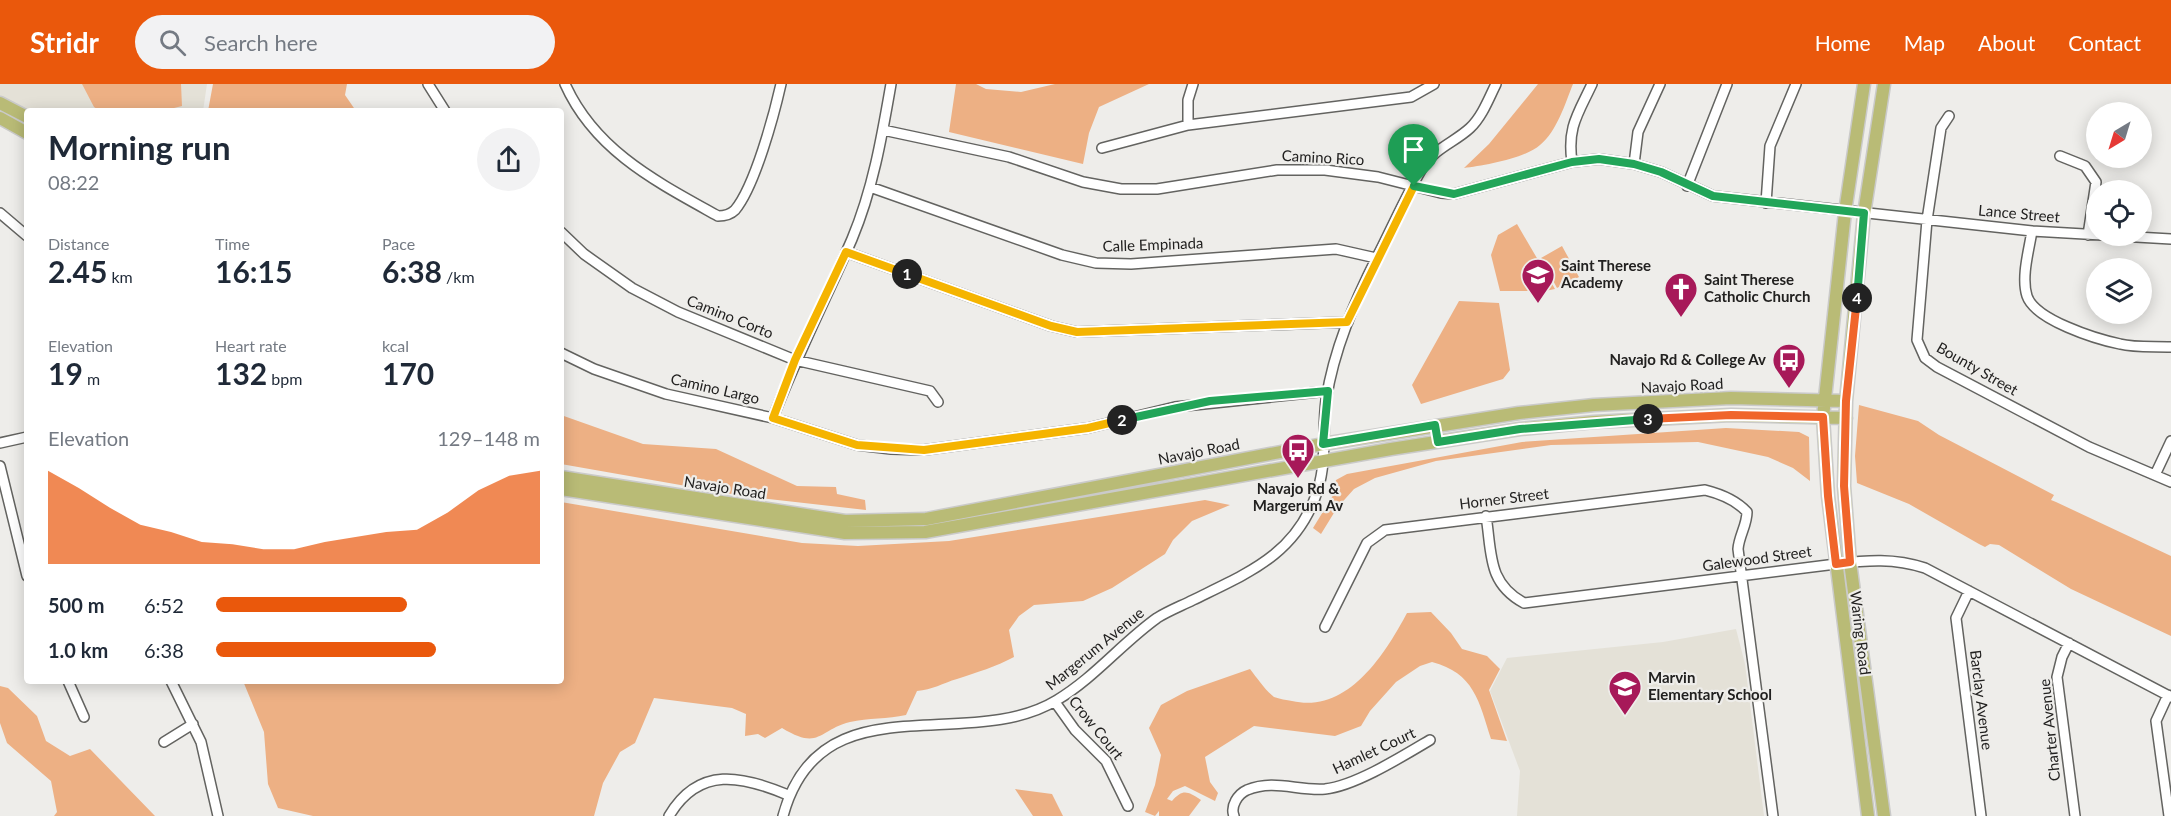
<!DOCTYPE html>
<meta charset="utf-8">
<style>
body{margin:0;font-family:Lato,sans-serif;background:#f2f2f3;color:#1f2937;height:100vh;display:flex;flex-direction:column;font-size:22px;white-space:nowrap}
*{box-sizing:border-box;margin:0}
p{font-size:20px;color:#747a83}
.icon{flex:none;width:33px;height:33px;fill:none;stroke:currentColor;stroke-width:2;stroke-linecap:round;stroke-linejoin:round}
.map{position:relative;flex:1;overflow:hidden}
.side{position:absolute;left:24px;top:24px;width:540px;height:576px;display:flex;flex-direction:column;background:#fff;border-radius:6px;box-shadow:0 3px 15px #0003}
.side>*{flex:none}
.needle{width:39px;rotate:218deg}
.tools{position:absolute;left:2086px;top:18px;display:grid;gap:12px}
.tools a{display:grid;place-items:center;width:66px;height:66px;border-radius:50%;background:#fff;box-shadow:0 3px 15px #0003;font-size:30px}
.pin{position:absolute;display:grid;place-items:center;width:51px;height:51px;color:#fff;margin:-62px -26px;border-radius:50% 50% 50% 0;rotate:-45deg;box-shadow:0 0 6px #0007}
.pin .icon{rotate:45deg}
.km{position:absolute;width:30px;height:30px;margin:-15px;border-radius:50%;background:#222;color:#fff;font-size:16px;line-height:30px;text-align:center}
.round{display:grid;place-items:center;flex:none;width:63px;height:63px;border-radius:32px;background:#f2f2f3}
.head{display:flex;align-items:center;justify-content:space-between;height:102px;padding:0 24px}
h1{font-size:33px;font-weight:700;line-height:45px}
.stats{display:grid;grid-template-columns:repeat(3,1fr);gap:9px;height:102px;padding:6px 24px}
.stats div{display:grid;align-content:center}
.stats b{font-size:30px;font-weight:700}
.stats small{font-size:16px;font-weight:400}
.stats p{font-size:16px}
.chart{height:168px;padding:12px 24px}
.chart p{display:flex;justify-content:space-between}
.chart svg{width:100%;height:108px;margin-top:6px;fill:#ea580c;opacity:.7}
ul{padding:0 24px;list-style:none;font-size:20px}
li{display:grid;grid-template-columns:96px 72px 1fr;align-items:center;height:45px}
li i{height:15px;border-radius:8px;background:#ea580c}
header{display:flex;align-items:center;gap:36px;box-sizing:border-box;height:84px;padding:0 30px;background:#ea580c;color:#fff}
header strong{font-size:28px}
nav{display:flex;gap:33px;margin-inline-start:auto;font-size:21px}
.search{width:420px;height:54px;background:#f2f2f3;display:flex;align-items:center;gap:15px;box-sizing:border-box;padding:0 21px;border-radius:33px;color:#747a83;font-size:22px}
.map>svg:first-child{display:block}
.built{fill:#e4e1d7}
.green{fill:#edb084}
.lines{fill:none;stroke-linecap:round;stroke-linejoin:round}
.minor-casing{stroke:#636360;stroke-width:12}
.major-casing{stroke:#cacac9;stroke-width:15}
.minor{stroke:#fff;stroke-width:9}
.major{stroke:#b9bb76;stroke-width:12}
.split-1-casing{stroke:#fff;stroke-width:12}
.split-2-casing{stroke:#fff;stroke-width:12}
.split-3-casing{stroke:#fff;stroke-width:12}
.split-4-casing{stroke:#fff;stroke-width:12}
.split-5-casing{stroke:#fff;stroke-width:12}
.split-1{stroke:#f5b400;stroke-width:8}
.split-2{stroke:#f5b400;stroke-width:8}
.split-3{stroke:#22a559;stroke-width:8}
.split-4{stroke:#f0652b;stroke-width:8}
.split-5{stroke:#22a559;stroke-width:8}
.labels{text-anchor:middle;stroke-width:4.5;stroke-linejoin:round;paint-order:stroke}
.street-label{font-size:15px;fill:#222120;stroke:#eeedea}
.poi-label{font-size:15px;font-weight:bold;fill:#222120;stroke:#eeedea;text-anchor:start}
</style>
<header>
<strong>Stridr</strong>
<div class="search"><svg class="icon" aria-label="search" viewBox="0 0 24 24"><circle cx="10" cy="10" r="6"/><path d="M15 15l6 6"/></svg>Search here</div>
<nav><a>Home</a><a>Map</a><a>About</a><a>Contact</a></nav>
</header>
<div class="map">
<svg width="2171" height="732" viewBox="0 0 2171 732">
<rect width="100%" height="100%" fill="#eeedea"/>
<!-- built -->
<path class="built" d="M 0,0 L 207,0 L 203,27 L 33,27 L 0,12 Z
M 1736,545 L 1745,580 L 1764,732 L 1517,732 L 1520,687 L 1490,607 L 1507,574 L 1663,558 Z"/>
<!-- green -->
<path class="green" d="M 82,0 L 181,0 L 182,22 L 162,27 L 100,27 L 94,23 Z
M 213,0 L 347,0 L 345,11 L 356,27 L 208,27 Z
M 956,0 L 976,0 L 986,5 L 1021,8 L 1055,0 L 1149,0 L 1099,23 L 1089,49 L 1083,80 L 949,48 Z
M 1538,0 L 1573,0 C 1565,20 1557,47 1540,61 C 1526,74 1483,82 1464,84 L 1489,60 Z
M 1517,140 L 1555,205 L 1545,207 L 1500,207 L 1491,171 L 1498,151 Z
M 1562,162 L 1579,193 L 1557,204 L 1541,174 Z
M 1459,217 L 1499,219 L 1510,286 L 1503,295 L 1421,320 L 1412,301 Z
M 1859,321 L 1918,337 L 1939,351 L 2054,411 L 2051,416 L 2056,418 L 2171,472 L 2171,552 L 2071,505 L 1999,461 L 1990,460 L 1985,463 L 1979,460 L 1909,420 L 1857,399 L 1855,372 Z
M 561,331 L 643,360 L 716,365 L 797,402 L 836,403 L 837,410 L 865,416 L 866,426 L 743,412 L 561,380 Z
M 1726,344 L 1799,348 L 1809,353 L 1810,397 L 1793,384 L 1768,373 L 1698,358 L 1551,361 L 1436,377 L 1375,394 L 1354,405 L 1337,424 L 1321,450 L 1313,444 L 1332,413 L 1336,396 L 1347,390 L 1522,358 Z
M 1205,416 L 1230,421 L 1192,437 L 1173,456 L 1165,470 L 1112,504 L 1083,517 L 1034,521 L 1019,532 L 1009,546 L 1014,573 C 995,583 978,588 957,595 C 943,599 932,606 917,607 L 906,631 C 888,635 868,634 850,638 C 818,646 820,667 782,644 L 765,654 L 758,650 L 745,652 L 746,630 L 732,624 L 654,614 L 635,659 L 620,668 L 603,699 L 594,732 L 313,732 L 278,724 L 268,700 L 264,648 L 243,597 L 561,597 L 561,418 L 802,459 L 858,462 L 949,457 Z
M 1431,528 L 1451,549 L 1462,565 L 1487,572 L 1500,585 L 1489,606 L 1507,657 L 1491,655 C 1479,617 1474,589 1432,578 L 1420,582 L 1396,598 L 1370,627 L 1361,642 L 1335,652 L 1254,642 L 1205,673 L 1210,698 L 1218,709 L 1215,717 L 1185,702 L 1173,707 L 1167,715 L 1172,717 C 1183,705 1187,707 1201,716 L 1189,732 L 1159,732 L 1159,727 L 1155,732 L 1145,728 L 1155,701 L 1161,671 L 1149,644 L 1161,621 L 1187,607 L 1250,585 C 1257,594 1265,606 1274,613 C 1279,615 1287,616 1292,617 C 1348,630 1385,570 1407,529 Z
M 0,602 L 8,604 L 37,632 L 46,657 L 70,672 L 90,665 L 155,732 L 54,732 L 57,728 L 51,697 L 7,659 L 0,639 Z
M 1015,705 L 1052,710 L 1063,732 L 1033,732 Z"/>
<g class="lines">
<defs>
<path id="minor" d="M 428,0 L 445,27
M 565,0 C 595,67 657,98 718,132 C 725,132 730,131 735,126 C 755,102 774,31 781,0
M 1949,32 L 1941,44 L 1927,136 L 1917,256 L 1925,274 L 1937,283 L 2089,363 L 2171,398
M 1188,41 L 1188,16 L 1193,0
M 883,46 L 1009,73 L 1083,98 L 1121,105 L 1157,105 L 1277,86 L 1325,86 L 1378,93 L 1441,109 L 1454,110 L 1572,78 L 1599,75 L 1634,80 L 1661,88 L 1713,112 L 2032,147 L 2171,155
M 1102,64 L 1188,41 L 1411,13 L 1434,0
M 2060,72 L 2085,82 L 2096,98 L 2088,151
M 1572,78 C 1567,43 1578,30 1592,0
M 1634,80 L 1638,48 L 1660,0
M 1687,102 L 1727,0
M 870,103 L 1062,171 L 1096,179 L 1131,180 L 1336,165 L 1376,174
M 1766,119 L 1770,62 L 1796,0
M 0,129 L 27,152
M 2032,147 C 2029,166 2021,193 2027,212 C 2035,236 2096,255 2120,260 C 2136,264 2155,262 2171,263
M 561,148 L 584,170 L 632,204 L 678,228 L 795,276 L 930,307 L 938,318
M 846,168 L 1051,242 L 1077,248 L 1348,238
M 561,269 L 594,285 L 666,310 L 773,334 L 857,361 L 891,365 L 924,366 L 1088,344 L 1175,323 L 1328,307
M 773,334 C 796,273 826,215 852,155 C 873,105 882,52 891,0
M 0,359 L 27,353
M 0,382 L 27,492
M 2155,391 L 2171,357
M 1486,432 C 1492,469 1487,499 1524,519 L 1836,480 C 1868,476 1894,474 1925,484 L 2171,613
M 1969,507 L 1956,534 L 1981,732
M 1325,543 L 1367,459 L 1385,446 L 1705,406 C 1721,410 1736,416 1747,428 C 1747,441 1739,452 1738,465 L 1773,732
M 2069,559 L 2062,573 L 2057,593 L 2075,732
M 68,597 L 84,633
M 171,597 L 201,658 L 218,732
M 2168,611 L 2156,637 L 2169,732
M 1055,618 L 1075,646 L 1106,677 L 1128,722
M 164,658 L 193,640
M 669,732 C 699,681 743,692 788,711
M 783,732 C 820,594 967,671 1057,616 C 1094,594 1122,559 1157,534 C 1168,527 1181,522 1193,516 C 1248,489 1298,470 1318,405 C 1327,376 1322,346 1326,316 C 1334,265 1354,219 1377,173 C 1392,144 1406,111 1423,83 C 1435,64 1455,58 1470,44 C 1482,33 1489,14 1496,0
M 1234,732 C 1230,722 1238,710 1247,706 C 1274,695 1297,707 1325,705 C 1355,702 1403,672 1430,656"/>
<path id="major" d="M 1864,0 L 1845,128 L 1823,333 L 1828,412 L 1868,732
M 1884,0 L 1864,130 L 1846,317 L 1844,402 L 1850,478 L 1884,732
M 0,19 L 27,33
M 0,34 L 27,49
M 561,393 L 845,437 L 926,435 L 1323,360 L 1519,329 L 1594,321 L 1731,314 L 1846,317
M 561,405 L 845,449 L 925,448 L 1391,365 L 1520,345 L 1594,338 L 1731,331 L 1846,334"/>
</defs>
<!-- minor casing -->
<use href="#minor" class="minor-casing"/>
<!-- major casing -->
<use href="#major" class="major-casing"/>
<!-- minor -->
<use href="#minor" class="minor"/>
<!-- major -->
<use href="#major" class="major"/>
</g>
<g class="lines">
<defs>
<path id="split-1" d="M 907,190 L 1051,242 L 1077,248 L 1347,238 L 1414,102"/>
<path id="split-2" d="M 907,190 L 846,168 L 795,276 L 773,334 L 857,361 L 924,366 L 1088,344 L 1122,336"/>
<path id="split-3" d="M 1122,336 L 1210,317 L 1328,307 L 1323,360 L 1435,341 L 1438,358 L 1520,345 L 1648,335"/>
<path id="split-4" d="M 1648,335 L 1731,331 L 1823,333 L 1828,412 L 1836,480 L 1850,478 L 1844,402 L 1846,317 L 1857,214"/>
<path id="split-5" d="M 1414,102 L 1454,110 L 1572,78 L 1599,75 L 1634,80 L 1661,88 L 1713,112 L 1864,129 L 1857,214"/>
</defs>
<!-- split-1 casing -->
<use href="#split-1" class="split-1-casing"/>
<!-- split-2 casing -->
<use href="#split-2" class="split-2-casing"/>
<!-- split-3 casing -->
<use href="#split-3" class="split-3-casing"/>
<!-- split-4 casing -->
<use href="#split-4" class="split-4-casing"/>
<!-- split-5 casing -->
<use href="#split-5" class="split-5-casing"/>
<!-- split-1 -->
<use href="#split-1" class="split-1"/>
<!-- split-2 -->
<use href="#split-2" class="split-2"/>
<!-- split-3 -->
<use href="#split-3" class="split-3"/>
<!-- split-4 -->
<use href="#split-4" class="split-4"/>
<!-- split-5 -->
<use href="#split-5" class="split-5"/>
</g>
<!-- icons -->
<defs>
<symbol id="school-pin" viewBox="-11 -11 22 30"><path d="M0 17L-7.5 6A9.5 9.5 0 1 1 7.5 6Z" fill="#a71959" stroke="#eeedea"/><path d="M0-5L7-2L0 1L-7-2ZM-4 1L0 2.5L4 1V4Q0 6-4 4Z" fill="#fff"/></symbol>
<symbol id="church-pin" viewBox="-11 -11 22 30"><path d="M0 17L-7.5 6A9.5 9.5 0 1 1 7.5 6Z" fill="#a71959" stroke="#eeedea"/><path d="M-1.2-6h2.4v3.5h3.3v2.4h-3.3V6h-2.4V-.1h-3.3v-2.4h3.3Z" fill="#fff"/></symbol>
<symbol id="bus-pin" viewBox="-11 -11 22 30"><path d="M0 17L-7.5 6A9.5 9.5 0 1 1 7.5 6Z" fill="#a71959" stroke="#eeedea"/><path d="M-5-6H5V4H4V6H2V4H-2V6H-4V4H-5ZM-3.5-4V0h7V-4ZM-3.5 1.2v1.5H-2V1.2ZM2 1.2v1.5H3.5V1.2Z" fill="#fff"/></symbol>
</defs>
<g fill-rule="evenodd">
<use href="#school-pin" x="1519" y="172" width="38" height="52"/>
<use href="#church-pin" x="1662" y="186" width="38" height="52"/>
<use href="#bus-pin" x="1770" y="257" width="38" height="52"/>
<use href="#bus-pin" x="1279" y="347" width="38" height="52"/>
<use href="#school-pin" x="1606" y="584" width="38" height="52"/>
</g>
<g class="labels">
<!-- street labels -->
<g class="street-label">
<text transform="translate(1323 74) rotate(3)" y="5">Camino Rico</text>
<text transform="translate(2019 130) rotate(5)" y="5">Lance Street</text>
<text transform="translate(1153 161) rotate(-2)" y="5">Calle Empinada</text>
<text transform="translate(730 233) rotate(22)" y="5">Camino Corto</text>
<text transform="translate(1977 285) rotate(30)" y="5">Bounty Street</text>
<text transform="translate(1682 302) rotate(-3)" y="5">Navajo Road</text>
<text transform="translate(715 305) rotate(13)" y="5">Camino Largo</text>
<text transform="translate(1199 368) rotate(-11)" y="5">Navajo Road</text>
<text transform="translate(725 404) rotate(9)" y="5">Navajo Road</text>
<text transform="translate(1504 415) rotate(-7)" y="5">Horner Street</text>
<text transform="translate(1757 475) rotate(-8)" y="5">Galewood Street</text>
<text transform="translate(1860 549) rotate(83)" y="5">Waring Road</text>
<text transform="translate(1095 565) rotate(-39)" y="5">Margerum Avenue</text>
<text transform="translate(1981 616) rotate(83)" y="5">Barclay Avenue</text>
<text transform="translate(1096 644) rotate(51)" y="5">Crow Court</text>
<text transform="translate(2050 646) rotate(-96)" y="5">Charter Avenue</text>
<text transform="translate(1374 667) rotate(-25)" y="5">Hamlet Court</text>
</g>
<!-- poi labels -->
<g class="poi-label">
<text x="1561" y="187">Saint Therese<tspan x="1561" dy="17">Academy</tspan></text>
<text x="1704" y="201">Saint Therese<tspan x="1704" dy="17">Catholic Church</tspan></text>
<text x="1766" y="281" text-anchor="end">Navajo Rd &amp; College Av</text>
<text x="1298" y="410" text-anchor="middle">Navajo Rd &amp;<tspan x="1298" dy="17">Margerum Av</tspan></text>
<text x="1648" y="599">Marvin<tspan x="1648" dy="17">Elementary School</tspan></text>
</g>
</g>
</svg>
<div class="tools">
<a><svg class="needle" viewBox="-14 -14 28 28"><path d="M0-13l5 13h-10z" fill="#e53935"/><path d="M0 13l5-13h-10z" fill="#747a83"/></svg></a>
<a><svg class="icon" aria-label="locate" viewBox="0 0 24 24"><circle cx="12" cy="12" r="6"/><path d="M12 2v4M12 18v4M2 12h4M18 12h4"/></svg></a>
<a><svg class="icon" aria-label="layers" viewBox="0 0 24 24"><path d="M12 4l9 5-9 5-9-5zM3 14l9 5 9-5"/></svg></a>
</div>
<div class="pin" style="left:1414px;top:102px;background:#1e9e55"><svg class="icon" aria-label="arrive" viewBox="0 0 24 24"><path d="M6 21V4h12l-3 4 3 4H6"/></svg></div>
<b class="km" style="left:907px;top:190px">1</b>
<b class="km" style="left:1122px;top:336px">2</b>
<b class="km" style="left:1648px;top:335px">3</b>
<b class="km" style="left:1857px;top:214px">4</b>
<section class="side">
<div class="head"><div><h1>Morning run</h1><p>08:22</p></div><a class="round"><svg class="icon" aria-label="share" viewBox="0 0 24 24"><path d="M12 15V3M7 8l5-5 5 5M5 13v7h14v-7"/></svg></a></div>
<div class="stats">
<div><p>Distance</p><b>2.45<small> km</small></b></div>
<div><p>Time</p><b>16:15</b></div>
<div><p>Pace</p><b>6:38<small> /km</small></b></div>
</div>
<div class="stats">
<div><p>Elevation</p><b>19<small> m</small></b></div>
<div><p>Heart rate</p><b>132<small> bpm</small></b></div>
<div><p>kcal</p><b>170</b></div>
</div>
<div class="chart"><p><span>Elevation</span>129–148 m</p>
<svg viewBox="0 0 160 44" preserveAspectRatio="none"><path d="M0 44V6L10 13L20 21L30 28L40 31L50 35L60 36L70 38L80 38L90 35L100 33L110 31L120 30L130 23L140 14L150 8L160 6V44z"/></svg>
</div>
<ul>
<li><b>500 m</b>6:52<i style="width:59%"></i></li>
<li><b>1.0 km</b>6:38<i style="width:68%"></i></li>
</ul>
</section>
</div>
